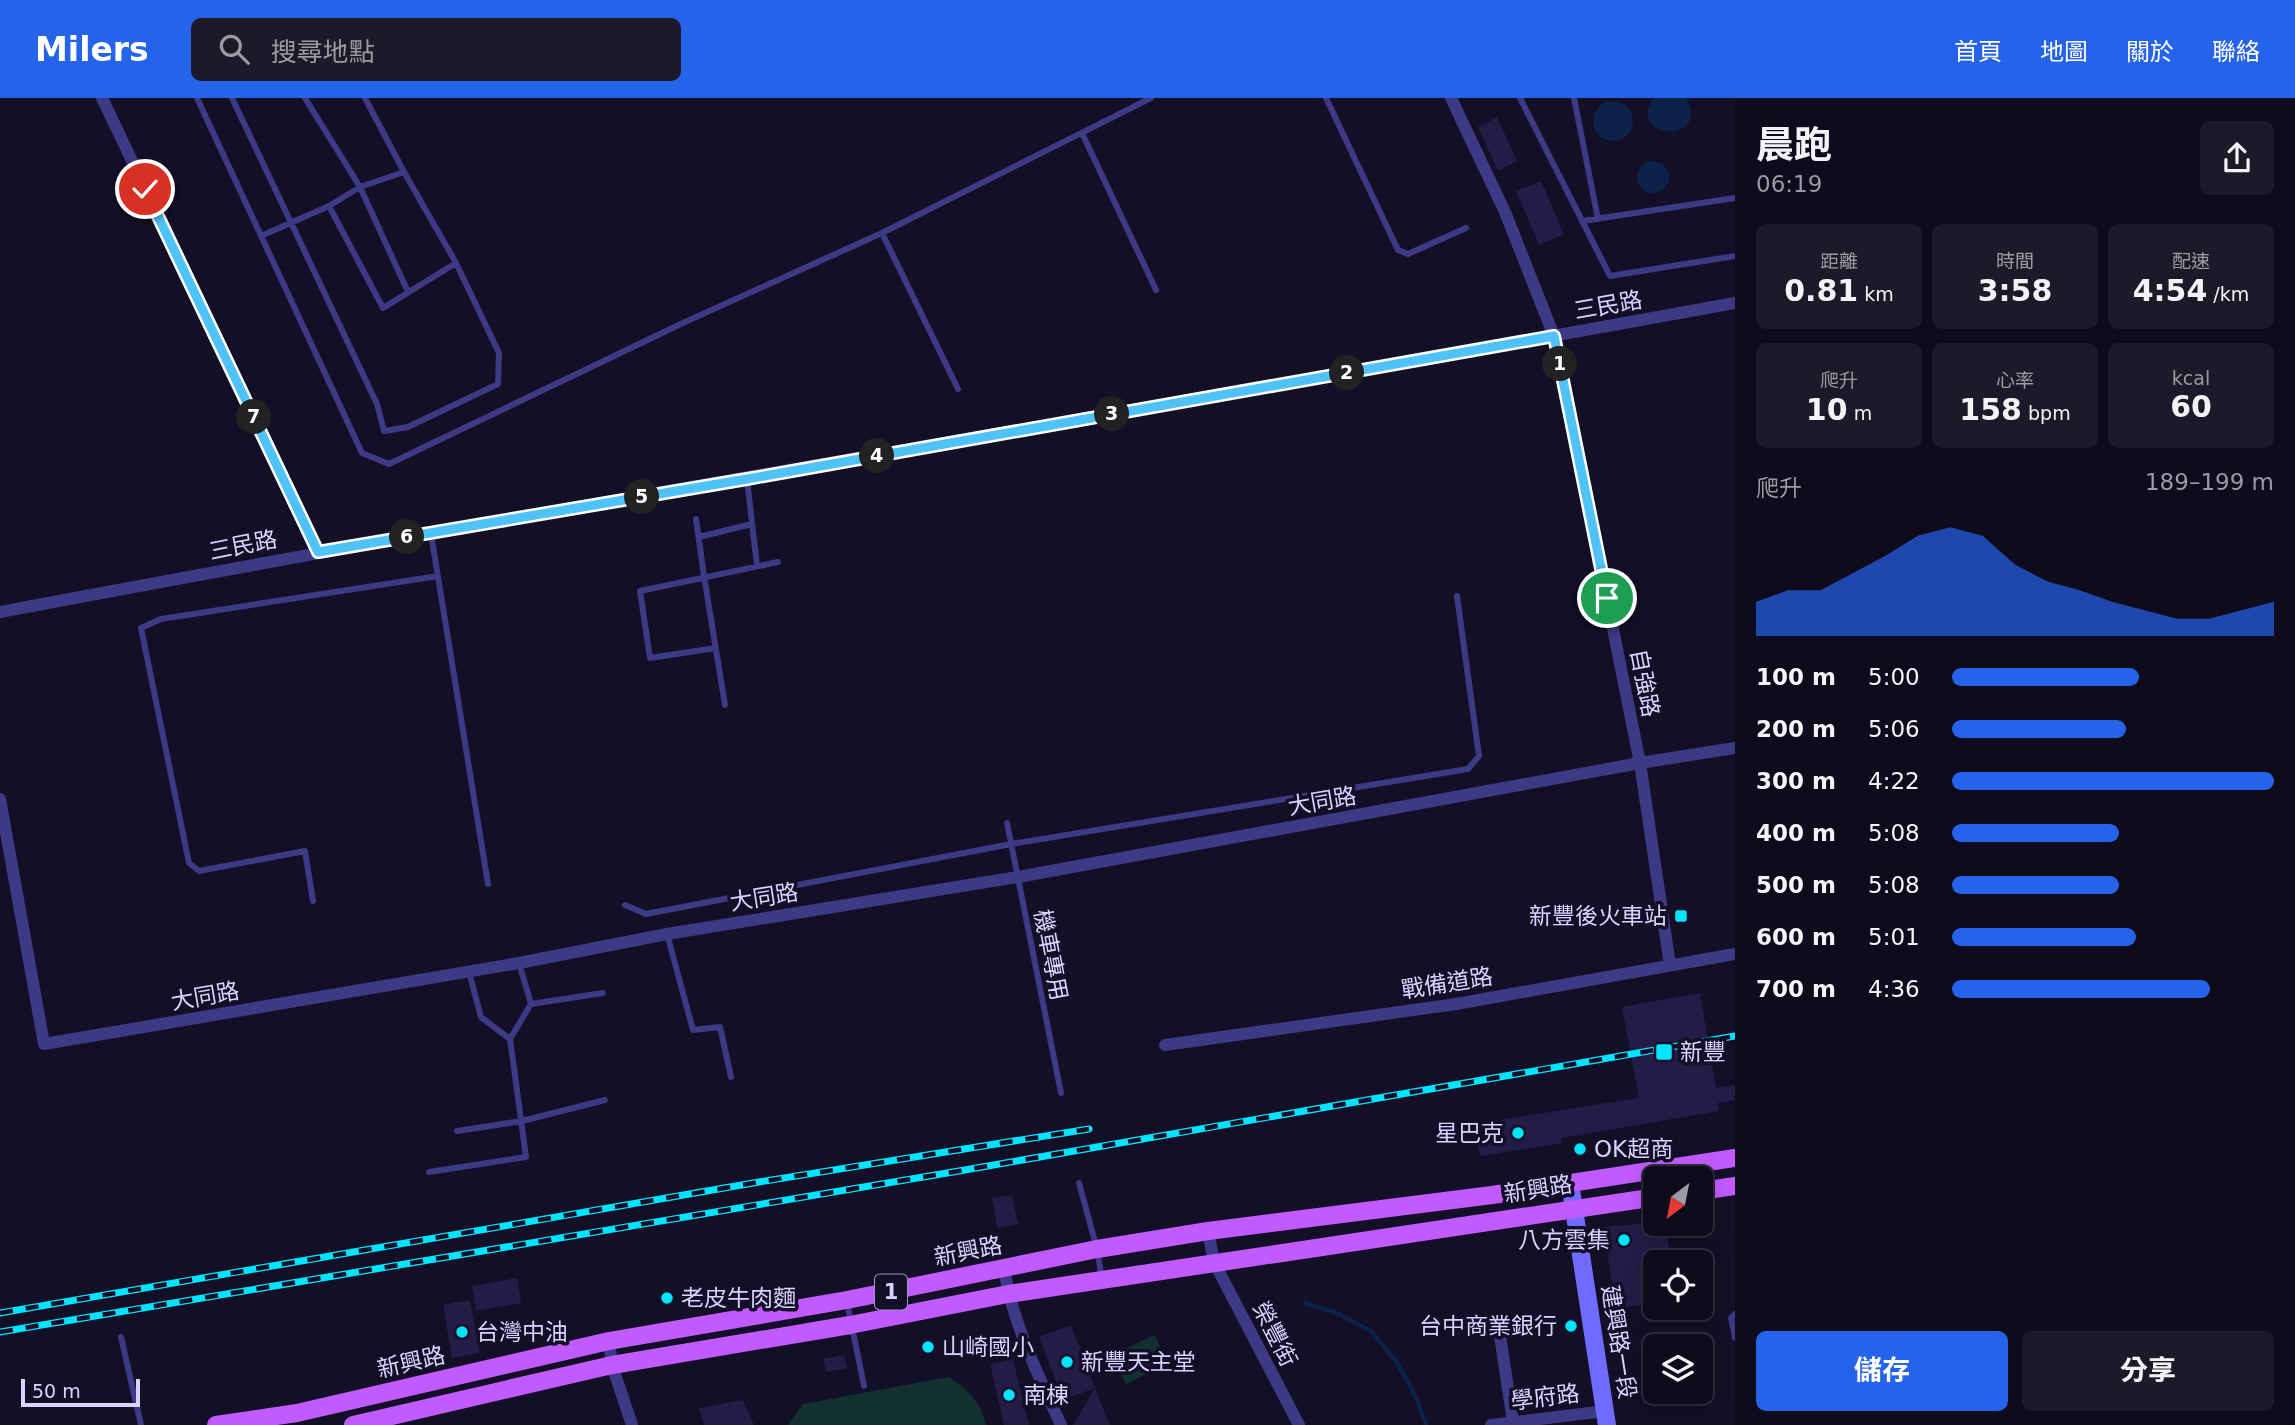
<!DOCTYPE html>
<html lang="zh-TW">
<meta charset="utf-8">
<style>
body{margin:0;font-family:"DejaVu Sans","Noto Sans TC",sans-serif;background:#1c1929;color:#f1f3f6;height:100vh;display:flex;flex-direction:column;font-size:26px;white-space:nowrap}
*{box-sizing:border-box;margin:0}
p{font-size:23px;color:#9b9ba3}
.icon{flex:none;width:38px;height:38px;fill:none;stroke:currentColor;stroke-width:2;stroke-linecap:round;stroke-linejoin:round}
.map{position:relative;flex:1;overflow:hidden}
.drawer{display:flex;flex-direction:column;background:#0e0b1c;width:560px}
.drawer>*{flex:none}
.needle{width:46px;rotate:212deg}
.buttons{position:absolute;left:1643px;top:1068px;display:grid;gap:14px}
.buttons a{display:grid;place-items:center;width:70px;height:70px;border-radius:10px;background:#0e0b1c;box-shadow:0 4px 18px #0003,0 0 0 2px #2e2b3b;font-size:35px}
.scale{position:absolute;left:21px;bottom:18px;width:119px;box-sizing:border-box;padding-left:7px;border:4px solid #d9d4ff;border-top:0;font-size:19px;line-height:24px;white-space:nowrap;color:#d9d4ff;-webkit-text-stroke:5px #130f26;paint-order:stroke}
.pin{position:absolute;display:grid;place-items:center;width:60px;height:60px;color:#fff;margin:-30px;border:4px solid #fff;border-radius:50%;box-shadow:0 2px 7px #0007}
.km{position:absolute;width:35px;height:35px;margin:-18px;border-radius:50%;background:#222;color:#fff;font-size:19px;line-height:35px;text-align:center}
.round{display:grid;place-items:center;flex:none;width:74px;height:74px;border-radius:10px;background:#1c1929}
.overview{display:flex;align-items:center;justify-content:space-between;height:119px;padding:0 21px}
h1{font-size:38px;font-weight:700;line-height:52px}
.figures{display:grid;grid-template-columns:repeat(3,1fr);gap:10px;height:119px;padding:7px 21px}
.figures div{display:grid;align-content:center;border-radius:10px;background:#1c1929;text-align:center}
.figures b{font-size:30px;font-weight:700}
.figures small{font-size:19px;font-weight:400}
.figures p{font-size:19px}
.chart{height:196px;padding:14px 21px}
.chart p{display:flex;justify-content:space-between}
.chart svg{width:100%;height:126px;margin-top:7px;fill:#2563eb;opacity:.7}
.button{display:flex;gap:14px;margin-top:auto;padding:14px 21px}
.button a{flex:1;height:80px;border-radius:10px;background:#2563eb;color:#fff;font-size:28px;font-weight:700;line-height:80px;text-align:center}
.button a+a{background:#1c1929;color:#f1f3f6}
ul{padding:0 21px;list-style:none;font-size:23px}
li{display:grid;grid-template-columns:112px 84px 1fr;align-items:center;height:52px}
li i{height:18px;border-radius:9px;background:#2563eb}
header{display:flex;align-items:center;gap:42px;box-sizing:border-box;height:98px;padding:0 35px;background:#2563eb;color:#fff}
header strong{font-size:33px}
nav{display:flex;gap:38px;margin-inline-start:auto;font-size:24px}
.search{width:490px;height:63px;background:#1c1929;display:flex;align-items:center;gap:18px;box-sizing:border-box;padding:0 24px;border-radius:10px;color:#9b9ba3;font-size:26px}
main{display:flex;flex:1;min-height:0}
.map>svg:first-child{display:block}
.green{fill:#12302f}
.water{fill:#0c2248}
.lines{fill:none;stroke-linecap:round;stroke-linejoin:round}
.stream{stroke:#0c2248;stroke-width:4.5}
.building{fill:#241b47}
.lane{stroke:#3d3a85;stroke-width:6}
.street{stroke:#3d3a85;stroke-width:12}
.secondary{stroke:#6f6bff;stroke-width:18}
.primary{stroke:#c25bff;stroke-width:18}
.rail-casing{stroke:#00e5ff;stroke-width:7}
.rail{stroke:#130f26;stroke-width:4.5;stroke-dasharray:13;stroke-linecap:butt}
.route-casing{stroke:#fff;stroke-width:14}
.route{stroke:#4fc3f7;stroke-width:9}
.poi-dot{fill:#00e5ff;stroke:#130f26;stroke-width:2.5}
.labels{text-anchor:middle;stroke-width:7;stroke-linejoin:round;paint-order:stroke}
.shield{fill:#130f26;stroke:#9e99be;stroke-width:2}
.shield-label{font-size:21px;font-weight:bold;fill:#d9d4ff}
.street-label{font-size:23px;fill:#d9d4ff;stroke:#130f26}
.poi-label{font-size:23px;fill:#d9d4ff;stroke:#130f26;text-anchor:start}
</style>
<header>
<strong>Milers</strong>
<div class="search"><svg class="icon" aria-label="search" viewBox="0 0 24 24"><circle cx="10" cy="10" r="6"/><path d="M15 15l6 6"/></svg>搜尋地點</div>
<nav><a>首頁</a><a>地圖</a><a>關於</a><a>聯絡</a></nav>
</header>
<main>
<div class="map">
<svg width="1735" height="1327" viewBox="0 0 1735 1327">
<rect width="100%" height="100%" fill="#130f26"/>
<!-- green -->
<path class="green" d="M 1155,1237 L 1168,1266 L 1126,1286 L 1112,1257 Z
M 949,1279 C 968,1292 981,1304 986,1327 L 788,1327 L 803,1306 Z"/>
<!-- water -->
<path class="water" d="M 1653,0 L 1686,0 C 1713,45 1626,44 1653,0 Z
M1593 23a20 20 0 1 1 40 0a20 20 0 1 1-40 0Z
M1637 79a16 16 0 1 1 32 0a16 16 0 1 1-32 0Z"/>
<g class="lines">
<!-- stream -->
<path class="stream" d="M 1305,1205 L 1339,1216 L 1372,1234 L 1398,1266 L 1416,1299 L 1426,1327"/>
</g>
<!-- building -->
<path class="building" d="M 1497,19 L 1517,63 L 1498,73 L 1478,29 Z
M 1541,83 L 1564,136 L 1539,147 L 1516,93 Z
M 1700,895 L 1716,990 L 1735,987 L 1735,1002 L 1718,1005 L 1719,1013 L 1561,1040 L 1562,1045 L 1480,1058 L 1474,1026 L 1639,1000 L 1622,909 Z
M 1012,1097 L 1018,1126 L 997,1130 L 992,1100 Z
M 1656,1124 L 1656,1125 L 1665,1125 L 1672,1164 L 1656,1164 L 1656,1206 L 1616,1210 L 1603,1129 Z
M 517,1180 L 521,1205 L 476,1213 L 472,1188 Z
M 470,1202 L 480,1255 L 452,1260 L 443,1207 Z
M 1071,1227 L 1095,1290 L 1063,1302 L 1039,1239 Z
M 844,1257 L 847,1270 L 826,1274 L 823,1261 Z
M 1013,1261 L 1029,1327 L 1004,1327 L 990,1266 Z
M 1095,1290 L 1110,1327 L 1073,1327 Z
M 743,1302 L 754,1327 L 704,1327 L 699,1310 Z"/>
<g class="lines">
<!-- lane -->
<path class="lane" d="M 197,0 L 362,355 L 389,366 L 685,224 L 882,135 L 1151,0
M 232,0 L 377,306 L 384,333 L 408,329 L 498,286 L 499,255 L 456,165 L 404,74 L 365,0
M 305,0 L 360,89 L 408,194
M 1326,0 L 1398,152 L 1408,156 L 1466,130
M 1520,0 L 1610,178 L 1735,158
M 1574,0 L 1598,121
M 1082,35 L 1156,192
M 329,108 L 383,210 L 456,165
M 1582,123 L 1735,100
M 882,135 L 958,291
M 261,138 L 329,108 L 360,89 L 404,74
M 747,381 L 757,468
M 696,421 L 704,478 L 725,607
M 431,436 L 488,786
M 699,439 L 752,426
M 716,550 L 650,560 L 640,493 L 778,464
M 1007,725 L 1061,995
M 313,803 L 305,753 L 199,773 L 189,765 L 141,530 L 161,521 L 438,478
M 625,807 L 646,816 L 1011,746 L 1468,671 L 1479,658 L 1457,498
M 667,836 L 693,932 L 720,929 L 731,979
M 469,874 L 481,919 L 510,941
M 531,906 L 603,895
M 457,1033 L 522,1023 L 605,1002
M 429,1074 L 526,1059 L 510,941 L 531,906 L 519,865
M 1079,1085 L 1097,1151 L 1102,1181
M 847,1204 L 864,1288
M 1735,1216 L 1731,1220 L 1735,1240
M 121,1239 L 141,1327"/>
<!-- street -->
<path class="street" d="M 102,0 L 319,454
M 1451,0 L 1505,114 L 1554,238 L 1640,665 L 1670,867
M 0,514 C 577,405 1157,311 1735,205
M 0,701 L 44,946 L 519,865 L 667,836 L 1018,779 L 1640,665 L 1735,650
M 1165,947 L 1456,906 L 1735,856
M 1208,1133 L 1214,1164 L 1299,1327
M 1004,1171 C 1013,1226 1038,1277 1061,1327
M 1470,1229 L 1498,1224 L 1513,1324
M 609,1243 L 612,1267 L 632,1327
M 1491,1327 L 1605,1313"/>
<!-- secondary -->
<path class="secondary" d="M 1570,1085 L 1607,1327"/>
<!-- primary -->
<path class="primary" d="M 1701,1093 L 1735,1088
M 216,1327 L 297,1315 L 609,1243 L 847,1202 L 1097,1151 L 1208,1133 L 1492,1097 L 1735,1060
M 353,1327 L 612,1267 L 850,1227 L 1008,1196 L 1656,1099"/>
<defs>
<path id="rail" d="M 0,1215 L 759,1084 L 1089,1031
M 0,1234 L 959,1073 L 1735,938"/>
</defs>
<!-- rail casing -->
<use href="#rail" class="rail-casing"/>
<!-- rail -->
<use href="#rail" class="rail"/>
</g>
<g class="lines">
<defs>
<path id="route" d="M 145,91 L 318,454 L 747,381 L 1554,238 L 1607,500"/>
</defs>
<!-- route casing -->
<use href="#route" class="route-casing"/>
<!-- route -->
<use href="#route" class="route"/>
</g>
<!-- markers -->
<g class="poi-dot">
<rect x="1674" y="811" width="14" height="14" rx="3.5"/>
<rect x="1655" y="945" width="18" height="18" rx="3.5"/>
<circle cx="1518" cy="1035" r="7"/>
<circle cx="1580" cy="1051" r="7"/>
<circle cx="1624" cy="1142" r="7"/>
<circle cx="667" cy="1200" r="7"/>
<circle cx="1571" cy="1228" r="7"/>
<circle cx="462" cy="1234" r="7"/>
<circle cx="928" cy="1249" r="7"/>
<circle cx="1067" cy="1264" r="7"/>
<circle cx="1009" cy="1297" r="7"/>
</g>
<g class="labels">
<!-- shield labels -->
<rect class="shield" x="875" y="1176.5" width="32" height="35" rx="5"/>
<g class="shield-label">
<text x="891" y="1201">1</text>
</g>
<!-- street labels -->
<g class="street-label">
<text transform="translate(1608 207) rotate(-10)" y="8">三民路</text>
<text transform="translate(243 447) rotate(-11)" y="8">三民路</text>
<text transform="translate(1645 585) rotate(79)" y="8">自強路</text>
<text transform="translate(1322 703) rotate(-10)" y="8">大同路</text>
<text transform="translate(764 799) rotate(-9)" y="8">大同路</text>
<text transform="translate(1051 857) rotate(79)" y="8">機車專用</text>
<text transform="translate(1447 885) rotate(-9)" y="8">戰備道路</text>
<text transform="translate(205 898) rotate(-10)" y="8">大同路</text>
<text transform="translate(1538 1091) rotate(-9)" y="8">新興路</text>
<text transform="translate(968 1153) rotate(-11)" y="8">新興路</text>
<text transform="translate(1275 1236) rotate(63)" y="8">榮豐街</text>
<text transform="translate(1619 1244) rotate(81)" y="8">建興路一段</text>
<text transform="translate(411 1264) rotate(-13)" y="8">新興路</text>
<text transform="translate(1545 1299) rotate(-7)" y="8">學府路</text>
</g>
<!-- poi labels -->
<g class="poi-label">
<text x="1667" y="826" text-anchor="end">新豐後火車站</text>
<text x="1680" y="962">新豐</text>
<text x="1504" y="1043" text-anchor="end">星巴克</text>
<text x="1594" y="1059">OK超商</text>
<text x="1610" y="1150" text-anchor="end">八方雲集</text>
<text x="681" y="1208">老皮牛肉麵</text>
<text x="1557" y="1236" text-anchor="end">台中商業銀行</text>
<text x="476" y="1242">台灣中油</text>
<text x="942" y="1257">山崎國小</text>
<text x="1081" y="1272">新豐天主堂</text>
<text x="1023" y="1305">南棟</text>
</g>
</g>
</svg>
<div class="buttons">
<a><svg class="needle" viewBox="-14 -14 28 28"><path d="M0-13l5 13h-10z" fill="#e53935"/><path d="M0 13l5-13h-10z" fill="#9b9ba3"/></svg></a>
<a><svg class="icon" aria-label="locate" viewBox="0 0 24 24"><circle cx="12" cy="12" r="6"/><path d="M12 2v4M12 18v4M2 12h4M18 12h4"/></svg></a>
<a><svg class="icon" aria-label="layers" viewBox="0 0 24 24"><path d="M12 4l9 5-9 5-9-5zM3 14l9 5 9-5"/></svg></a>
</div>
<div class="scale">50 m</div>
<div class="pin" style="left:1607px;top:500px;background:#1e9e55"><svg class="icon" aria-label="arrive" viewBox="0 0 24 24"><path d="M6 21V4h12l-3 4 3 4H6"/></svg></div>
<div class="pin" style="left:145px;top:91px;background:#d93025"><svg class="icon" aria-label="check" viewBox="0 0 24 24"><path d="M5 12l5 5 9-10"/></svg></div>
<b class="km" style="left:1560px;top:266px">1</b>
<b class="km" style="left:1347px;top:275px">2</b>
<b class="km" style="left:1112px;top:316px">3</b>
<b class="km" style="left:877px;top:358px">4</b>
<b class="km" style="left:642px;top:399px">5</b>
<b class="km" style="left:407px;top:439px">6</b>
<b class="km" style="left:254px;top:319px">7</b>
</div>
<section class="drawer">
<div class="overview"><div><h1>晨跑</h1><p>06:19</p></div><a class="round"><svg class="icon" aria-label="share" viewBox="0 0 24 24"><path d="M12 15V3M7 8l5-5 5 5M5 13v7h14v-7"/></svg></a></div>
<div class="figures">
<div><p>距離</p><b>0.81<small> km</small></b></div>
<div><p>時間</p><b>3:58</b></div>
<div><p>配速</p><b>4:54<small> /km</small></b></div>
</div>
<div class="figures">
<div><p>爬升</p><b>10<small> m</small></b></div>
<div><p>心率</p><b>158<small> bpm</small></b></div>
<div><p>kcal</p><b>60</b></div>
</div>
<div class="chart"><p><span>爬升</span>189–199 m</p>
<svg viewBox="0 0 160 44" preserveAspectRatio="none"><path d="M0 44V32L10 28L20 28L30 22L40 16L50 9L60 6L70 9L80 19L90 25L100 28L110 32L120 35L130 38L140 38L150 35L160 32V44z"/></svg>
</div>
<ul>
<li><b>100 m</b>5:00<i style="width:58%"></i></li>
<li><b>200 m</b>5:06<i style="width:54%"></i></li>
<li><b>300 m</b>4:22<i style="width:100%"></i></li>
<li><b>400 m</b>5:08<i style="width:52%"></i></li>
<li><b>500 m</b>5:08<i style="width:52%"></i></li>
<li><b>600 m</b>5:01<i style="width:57%"></i></li>
<li><b>700 m</b>4:36<i style="width:80%"></i></li>
</ul>
<div class="button"><a>儲存</a><a>分享</a></div>
</section>
</main>
